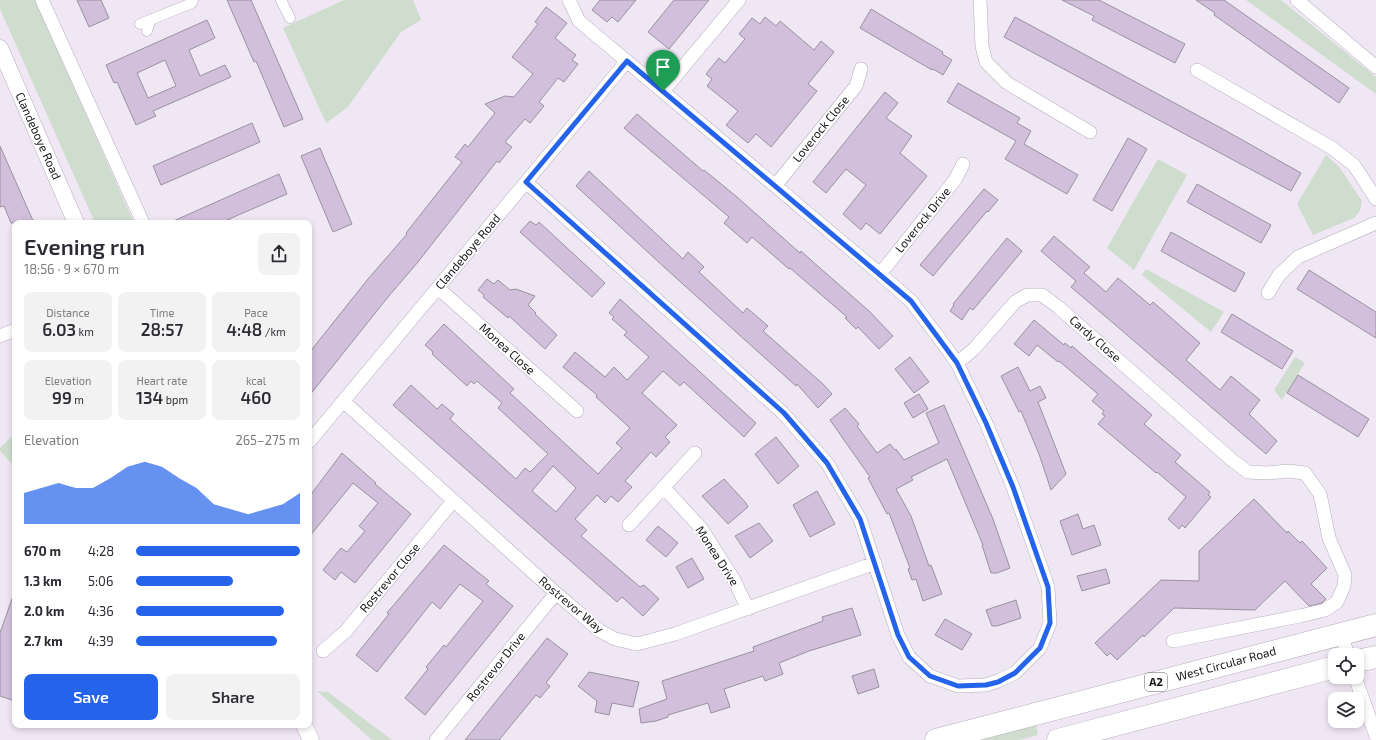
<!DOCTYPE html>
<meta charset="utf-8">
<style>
body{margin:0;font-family:"Exo 2",sans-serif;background:#f2f2f3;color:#2b2b33;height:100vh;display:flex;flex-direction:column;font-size:15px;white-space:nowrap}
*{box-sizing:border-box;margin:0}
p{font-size:13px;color:#7c7c81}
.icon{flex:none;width:22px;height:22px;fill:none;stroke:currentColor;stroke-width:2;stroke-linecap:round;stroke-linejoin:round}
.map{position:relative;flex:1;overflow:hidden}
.panel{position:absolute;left:12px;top:220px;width:300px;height:508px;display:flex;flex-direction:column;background:#fff;border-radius:8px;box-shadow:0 2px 6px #0003}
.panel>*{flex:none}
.tools{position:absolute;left:1328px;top:648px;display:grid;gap:8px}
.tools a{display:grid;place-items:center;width:36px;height:36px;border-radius:8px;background:#fff;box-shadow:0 2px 6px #0003;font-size:20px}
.pin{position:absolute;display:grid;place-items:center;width:34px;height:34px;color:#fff;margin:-41px -17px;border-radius:50% 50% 50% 0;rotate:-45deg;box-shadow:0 0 4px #0007}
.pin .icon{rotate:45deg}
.round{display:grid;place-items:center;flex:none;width:42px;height:42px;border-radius:8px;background:#f2f2f3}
.head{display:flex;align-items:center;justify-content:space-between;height:68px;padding:0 12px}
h1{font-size:22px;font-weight:600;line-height:30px}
.stats{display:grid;grid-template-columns:repeat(3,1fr);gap:6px;height:68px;padding:4px 12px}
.stats div{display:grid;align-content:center;border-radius:8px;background:#f2f2f3;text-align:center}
.stats b{font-size:17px;font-weight:600}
.stats small{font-size:11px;font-weight:400}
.stats p{font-size:11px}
.chart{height:112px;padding:8px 12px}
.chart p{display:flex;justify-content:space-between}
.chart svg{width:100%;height:72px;margin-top:4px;fill:#2563eb;opacity:.7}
.primary-button{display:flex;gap:8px;margin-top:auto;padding:8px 12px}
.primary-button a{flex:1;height:46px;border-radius:8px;background:#2563eb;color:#fff;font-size:16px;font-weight:600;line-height:46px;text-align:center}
.primary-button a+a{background:#f2f2f3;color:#2b2b33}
ul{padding:0 12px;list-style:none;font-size:13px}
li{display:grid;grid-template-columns:64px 48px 1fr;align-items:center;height:30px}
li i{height:10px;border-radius:5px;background:#2563eb}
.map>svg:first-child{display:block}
.green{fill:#ceddce}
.building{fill:#d1bfdb;stroke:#9a929f;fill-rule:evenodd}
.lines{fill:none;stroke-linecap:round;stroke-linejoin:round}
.pedestrian-casing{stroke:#b6adbb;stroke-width:11}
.minor-casing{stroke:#b6adbb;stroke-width:14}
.tertiary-casing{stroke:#b6adbb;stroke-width:17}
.trunk-casing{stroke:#b6adbb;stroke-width:23}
.pedestrian{stroke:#fff;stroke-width:10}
.minor{stroke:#fff;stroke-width:13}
.tertiary{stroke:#fff;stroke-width:16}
.trunk{stroke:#fff;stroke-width:22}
.route-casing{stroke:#fff;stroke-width:8}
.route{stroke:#2563eb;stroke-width:5}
.labels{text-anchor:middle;stroke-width:3.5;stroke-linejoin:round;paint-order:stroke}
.shield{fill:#fff;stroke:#5e5c5f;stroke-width:1}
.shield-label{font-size:11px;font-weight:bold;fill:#19161b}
.street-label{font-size:12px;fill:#19161b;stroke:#fff}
</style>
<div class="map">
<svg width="1376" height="740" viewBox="0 0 1376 740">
<rect width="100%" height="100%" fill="#f0e7f5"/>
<!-- green -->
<path class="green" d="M 0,0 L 35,0 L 134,223 L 95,223 L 0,9 Z
M 344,0 L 413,0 L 421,20 L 401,32 L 348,107 L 326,123 L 283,28 Z
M 1246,0 L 1281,0 L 1376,77 L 1376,94 Z
M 1326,155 L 1340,168 L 1362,201 L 1360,211 L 1354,218 L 1313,235 L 1297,204 Z
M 1158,159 L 1187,175 L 1134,270 L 1107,248 Z
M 1146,269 L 1224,312 L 1211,332 L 1142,275 Z
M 1295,357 L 1305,363 L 1282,400 L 1274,390 Z
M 15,433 L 15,467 L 0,451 L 0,448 Z
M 317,691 L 328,692 L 392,740 L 372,740 Z
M 1036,725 L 1038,735 L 1019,740 L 980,740 Z"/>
<!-- building -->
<path class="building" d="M 77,0 L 101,0 L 109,18 L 89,27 Z
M 227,0 L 251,0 L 303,119 L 284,127 L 256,61 L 254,62 Z
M 600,0 L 636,0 L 618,22 L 612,17 L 607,22 L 592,10 Z
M 674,0 L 709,0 L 669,49 L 648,32 Z
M 1062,0 L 1099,0 L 1185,44 L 1175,63 L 1092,20 L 1094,16 Z
M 1196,0 L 1224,0 L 1349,88 L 1339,103 L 1214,15 L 1215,13 Z
M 546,7 L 567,23 L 555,38 L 576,55 L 572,60 L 578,64 L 564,82 L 558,78 L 539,102 L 544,106 L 530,123 L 525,119 L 505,142 L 512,147 L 499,163 L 497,161 L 418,262 L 388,297 L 309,396 L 309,353 L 368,279 L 407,234 L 406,233 L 462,162 L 455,157 L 465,144 L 468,147 L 495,113 L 485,104 L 505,96 L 514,97 L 533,74 L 512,57 L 538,24 L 535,22 Z
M 871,9 L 943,52 L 942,54 L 952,60 L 943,75 L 933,69 L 932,70 L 860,28 Z
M 765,17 L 776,26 L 780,21 L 814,50 L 821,41 L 834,52 L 808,84 L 817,91 L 771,147 L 756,134 L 748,143 L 726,125 L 738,111 L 707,86 L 712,79 L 706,74 L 719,58 L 725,63 L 745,39 L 739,34 L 752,18 L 760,24 Z
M 1015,17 L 1221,128 L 1301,173 L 1291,191 L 1004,37 Z
M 207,20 L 215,38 L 189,50 L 200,76 L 225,65 L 231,77 L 153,111 L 156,116 L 136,125 L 117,82 L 114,83 L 106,65 ZM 165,60 L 176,86 L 148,98 L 137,73 Z
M 958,83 L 1020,118 L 1017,123 L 1031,131 L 1024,144 L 1078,175 L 1067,194 L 1005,159 L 1016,141 L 947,102 Z
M 885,92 L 898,103 L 886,118 L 912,136 L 900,153 L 927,176 L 880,234 L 866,223 L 861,230 L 843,214 L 866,185 L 846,169 L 826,193 L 813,182 Z
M 637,114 L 703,171 L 704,170 L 737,197 L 800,253 L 801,251 L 812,261 L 869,311 L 893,336 L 879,349 L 858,327 L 856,329 L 845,318 L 847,317 L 790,268 L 789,269 L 752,237 L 747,243 L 724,223 L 729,217 L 624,128 Z
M 252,123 L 260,142 L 161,185 L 153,166 Z
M 1128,138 L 1147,149 L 1112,211 L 1093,200 Z
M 0,146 L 34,223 L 11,223 L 4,206 L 0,207 Z
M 320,148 L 352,224 L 333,232 L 301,156 Z
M 589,171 L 683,259 L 688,252 L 704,267 L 699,272 L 743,313 L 747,308 L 768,326 L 763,331 L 824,385 L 832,394 L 818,408 L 797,384 L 796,386 L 664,267 L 576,186 Z
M 279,174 L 287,194 L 236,216 L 221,223 L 169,223 Z
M 1197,184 L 1271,225 L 1261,243 L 1187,202 Z
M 984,189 L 998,200 L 988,212 L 987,211 L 933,276 L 920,265 Z
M 530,221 L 536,225 L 539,222 L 605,283 L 592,297 L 520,232 Z
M 1171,232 L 1245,273 L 1235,292 L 1161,251 Z
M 1054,236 L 1090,267 L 1084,273 L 1106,292 L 1118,278 L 1150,305 L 1153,302 L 1200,343 L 1186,360 L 1220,390 L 1231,376 L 1260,400 L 1249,414 L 1277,441 L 1266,454 L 1071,287 L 1076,281 L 1041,251 Z
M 1007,238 L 1022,251 L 973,310 L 970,308 L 962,320 L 950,311 L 954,305 L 953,304 Z
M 1309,270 L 1376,312 L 1376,338 L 1297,289 Z
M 487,279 L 494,284 L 498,280 L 510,290 L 516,289 L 535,296 L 528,305 L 536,313 L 535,314 L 557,335 L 545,349 L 509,316 L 508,318 L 483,297 L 484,295 L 478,290 Z
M 620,299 L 756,423 L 744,437 L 684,382 L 680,386 L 663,371 L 642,393 L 677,425 L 665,437 L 670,442 L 656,457 L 651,452 L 625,481 L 632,487 L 618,502 L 611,496 L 605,503 L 597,495 L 575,519 L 587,530 L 581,536 L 640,587 L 644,585 L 659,599 L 643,616 L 622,597 L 617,602 L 393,405 L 411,385 L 437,409 L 442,404 L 454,414 L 450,419 L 516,479 L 525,468 L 530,472 L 548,454 L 498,408 L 502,403 L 477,381 L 474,384 L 471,381 L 467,386 L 432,354 L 433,352 L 425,345 L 444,324 L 514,389 L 510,393 L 598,474 L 622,448 L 616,443 L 630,428 L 596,397 L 597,395 L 563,367 L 575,352 L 605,377 L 614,367 L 627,380 L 649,357 L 624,335 L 627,332 L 612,319 L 614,317 L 609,313 ZM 553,466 L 576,488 L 556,512 L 532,491 Z
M 1232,314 L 1293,351 L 1282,369 L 1221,332 Z
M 1034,320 L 1064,345 L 1065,343 L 1071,348 L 1072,346 L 1152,415 L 1144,424 L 1181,455 L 1175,462 L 1210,492 L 1208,495 L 1211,497 L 1185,528 L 1182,525 L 1179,529 L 1168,519 L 1186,497 L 1157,472 L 1156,473 L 1098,424 L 1105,416 L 1102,414 L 1104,411 L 1092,401 L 1098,394 L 1059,361 L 1058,362 L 1037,345 L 1029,356 L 1014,344 Z
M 910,357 L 929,382 L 914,393 L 895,369 Z
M 1018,367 L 1030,391 L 1040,386 L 1046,398 L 1038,402 L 1066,474 L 1051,490 L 1039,454 L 1021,411 L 1019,412 L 1001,376 Z
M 1298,375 L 1369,419 L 1358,437 L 1287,393 Z
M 919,394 L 928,409 L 913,418 L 904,403 Z
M 944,405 L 993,519 L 1010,568 L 997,573 L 991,573 L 982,545 L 983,545 L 947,459 L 911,477 L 913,480 L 896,489 L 911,516 L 929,566 L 931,565 L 942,594 L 923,601 L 916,579 L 912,580 L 908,569 L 910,568 L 889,513 L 887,514 L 868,478 L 870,477 L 830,420 L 845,408 L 859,424 L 857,426 L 877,453 L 890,444 L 895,450 L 896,449 L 904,460 L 939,443 L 926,413 Z
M 776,437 L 799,466 L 778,484 L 755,454 Z
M 342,453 L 376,483 L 375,484 L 411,514 L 355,583 L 341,572 L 335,580 L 323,570 L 341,548 L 347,552 L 365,531 L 359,526 L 378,503 L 353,483 L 309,537 L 309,497 Z
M 724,479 L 746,503 L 748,507 L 728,524 L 702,496 Z
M 817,491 L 835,524 L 810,537 L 793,505 Z
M 1254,499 L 1287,533 L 1288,531 L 1300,543 L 1302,541 L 1327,568 L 1311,584 L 1326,599 L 1322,603 L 1309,606 L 1285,581 L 1255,610 L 1174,608 L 1144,637 L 1143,635 L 1117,660 L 1110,653 L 1107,656 L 1095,643 L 1161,580 L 1199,581 L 1199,551 Z
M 1078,514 L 1083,529 L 1094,525 L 1101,545 L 1072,555 L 1060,521 Z
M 759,523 L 773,541 L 750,558 L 735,536 Z
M 658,526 L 678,543 L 666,557 L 646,540 Z
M 444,545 L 489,581 L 486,584 L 513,606 L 425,715 L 405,698 L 428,669 L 426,667 L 444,645 L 446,647 L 483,601 L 460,584 L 440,609 L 432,602 L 377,672 L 356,655 L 389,614 L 387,613 Z
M 692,558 L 704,579 L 688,588 L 676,567 Z
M 1106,569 L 1110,583 L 1082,591 L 1077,576 Z
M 13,596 L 15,596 L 15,701 L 0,696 L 0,633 Z
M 1016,600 L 1021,618 L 997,626 L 992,626 L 986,610 Z
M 852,608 L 861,635 L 809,651 L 779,663 L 783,674 L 765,681 L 763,676 L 724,689 L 730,707 L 711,713 L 708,703 L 668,715 L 668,717 L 656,721 L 641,723 L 639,709 L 667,699 L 662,681 L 754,651 L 753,647 L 823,621 L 822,617 Z
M 945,619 L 972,634 L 962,650 L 935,635 Z
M 547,638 L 568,654 L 546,683 L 550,686 L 540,698 L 536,695 L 499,740 L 465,740 Z
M 874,669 L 879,687 L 858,694 L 852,676 Z
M 589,672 L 639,682 L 633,707 L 612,703 L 609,715 L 595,712 L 597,701 L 578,686 Z"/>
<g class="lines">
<defs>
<path id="pedestrian" d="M 281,0 L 290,18
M 140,24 L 192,3 L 193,0
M 147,31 L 151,19"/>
<path id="minor" d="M 42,0 L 143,223
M 980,0 L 982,46 L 986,62 L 1007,83 L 1090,132
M 1297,0 L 1376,67
M 1197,70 L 1332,148 L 1354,165 L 1376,199
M 663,91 L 739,0
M 526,182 L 783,413 L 827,463 L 860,519 L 898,635 L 909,657 L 930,676 L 958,686 L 986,685 L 998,681 L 1015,673 L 1040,648 L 1050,623 L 1048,587 L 1013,487 L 986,423 L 957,363 L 942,342 L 911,301 L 880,274 L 579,21 L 569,0
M 775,186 L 856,86 L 861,69
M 880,274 L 955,180 L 963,164
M 438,288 L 577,411
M 1268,293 L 1279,275 L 1298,257 L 1376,223
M 0,336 L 15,330
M 957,363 L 974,349 L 1015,302 L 1027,295 L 1042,295 L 1057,306 L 1232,460 L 1248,472 L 1268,473 L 1288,471 L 1305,473 L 1320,494 L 1329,538 L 1345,575 L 1344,586 L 1337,602 L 1325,610 L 1300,616 L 1173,641
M 343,401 L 556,593 L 600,631 L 615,639 L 637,644 L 675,634 L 875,563
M 309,442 L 627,61
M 664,488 L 701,528 L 734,580 L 748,609
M 629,525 L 695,453
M 1341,634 L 1348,655
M 323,651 L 346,631 L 453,501
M 1355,677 L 1376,736
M 436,740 L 556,593"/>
<path id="tertiary" d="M 0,48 L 76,223
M 304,725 L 311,740"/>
<path id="trunk" d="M 1357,661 L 1376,657
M 936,740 L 1376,625
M 1058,740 L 1335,667"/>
</defs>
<!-- pedestrian casing -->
<use href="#pedestrian" class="pedestrian-casing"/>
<!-- minor casing -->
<use href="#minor" class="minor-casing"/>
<!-- tertiary casing -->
<use href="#tertiary" class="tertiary-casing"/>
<!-- trunk casing -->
<use href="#trunk" class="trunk-casing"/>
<!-- pedestrian -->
<use href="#pedestrian" class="pedestrian"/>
<!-- minor -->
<use href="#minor" class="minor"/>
<!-- tertiary -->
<use href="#tertiary" class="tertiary"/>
<!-- trunk -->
<use href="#trunk" class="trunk"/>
</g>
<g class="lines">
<defs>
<path id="route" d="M 627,61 L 911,301 L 957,363 L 986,423 L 1013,487 L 1048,587 L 1050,623 L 1040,648 L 1015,673 L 998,682 L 986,685 L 958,686 L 930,676 L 909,657 L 898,635 L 860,519 L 827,463 L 784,413 L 526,182 Z"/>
</defs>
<!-- route casing -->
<use href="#route" class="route-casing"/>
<!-- route -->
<use href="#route" class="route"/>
</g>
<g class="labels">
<!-- shield labels -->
<rect class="shield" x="1145" y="673" width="22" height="18" rx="3"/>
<g class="shield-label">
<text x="1156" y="686">A2</text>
</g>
<!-- street labels -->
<g class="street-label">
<text transform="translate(821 129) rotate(-51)" y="4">Loverock Close</text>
<text transform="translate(38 136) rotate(66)" y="4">Clandeboye Road</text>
<text transform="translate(923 220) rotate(-51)" y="4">Loverock Drive</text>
<text transform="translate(468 252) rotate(-50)" y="4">Clandeboye Road</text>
<text transform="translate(1095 339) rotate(41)" y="4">Cardy Close</text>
<text transform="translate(507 349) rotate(42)" y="4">Monea Close</text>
<text transform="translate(717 556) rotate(57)" y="4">Monea Drive</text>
<text transform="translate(390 578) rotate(-50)" y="4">Rostrevor Close</text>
<text transform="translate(571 605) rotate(40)" y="4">Rostrevor Way</text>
<text transform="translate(1226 664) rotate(-15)" y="4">West Circular Road</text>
<text transform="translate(496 667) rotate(-51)" y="4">Rostrevor Drive</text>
</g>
</g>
</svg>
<div class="tools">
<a><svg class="icon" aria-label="locate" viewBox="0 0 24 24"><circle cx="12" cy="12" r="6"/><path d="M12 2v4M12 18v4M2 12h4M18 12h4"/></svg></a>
<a><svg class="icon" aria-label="layers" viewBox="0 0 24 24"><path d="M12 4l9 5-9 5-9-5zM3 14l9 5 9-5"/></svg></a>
</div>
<div class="pin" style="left:663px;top:91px;background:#1e9e55"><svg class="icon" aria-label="arrive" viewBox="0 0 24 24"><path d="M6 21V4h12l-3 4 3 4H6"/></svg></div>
<section class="panel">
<div class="head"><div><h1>Evening run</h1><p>18:56 · 9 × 670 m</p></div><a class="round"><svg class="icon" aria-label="share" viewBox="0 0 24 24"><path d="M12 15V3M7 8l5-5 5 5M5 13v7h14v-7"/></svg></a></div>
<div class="stats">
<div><p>Distance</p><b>6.03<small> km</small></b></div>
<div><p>Time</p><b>28:57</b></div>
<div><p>Pace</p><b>4:48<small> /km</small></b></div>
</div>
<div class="stats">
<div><p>Elevation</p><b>99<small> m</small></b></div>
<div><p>Heart rate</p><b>134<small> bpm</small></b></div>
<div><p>kcal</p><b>460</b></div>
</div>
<div class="chart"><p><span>Elevation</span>265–275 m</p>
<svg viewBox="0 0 160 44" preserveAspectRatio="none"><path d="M0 44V25L10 22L20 19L30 22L40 22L50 16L60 9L70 6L80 9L90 16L100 22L110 32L120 35L130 38L140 35L150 32L160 25V44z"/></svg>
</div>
<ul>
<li><b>670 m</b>4:28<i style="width:100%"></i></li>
<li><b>1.3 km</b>5:06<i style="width:59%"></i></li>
<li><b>2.0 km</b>4:36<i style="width:90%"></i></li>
<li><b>2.7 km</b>4:39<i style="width:86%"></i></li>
</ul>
<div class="primary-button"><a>Save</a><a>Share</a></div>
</section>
</div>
